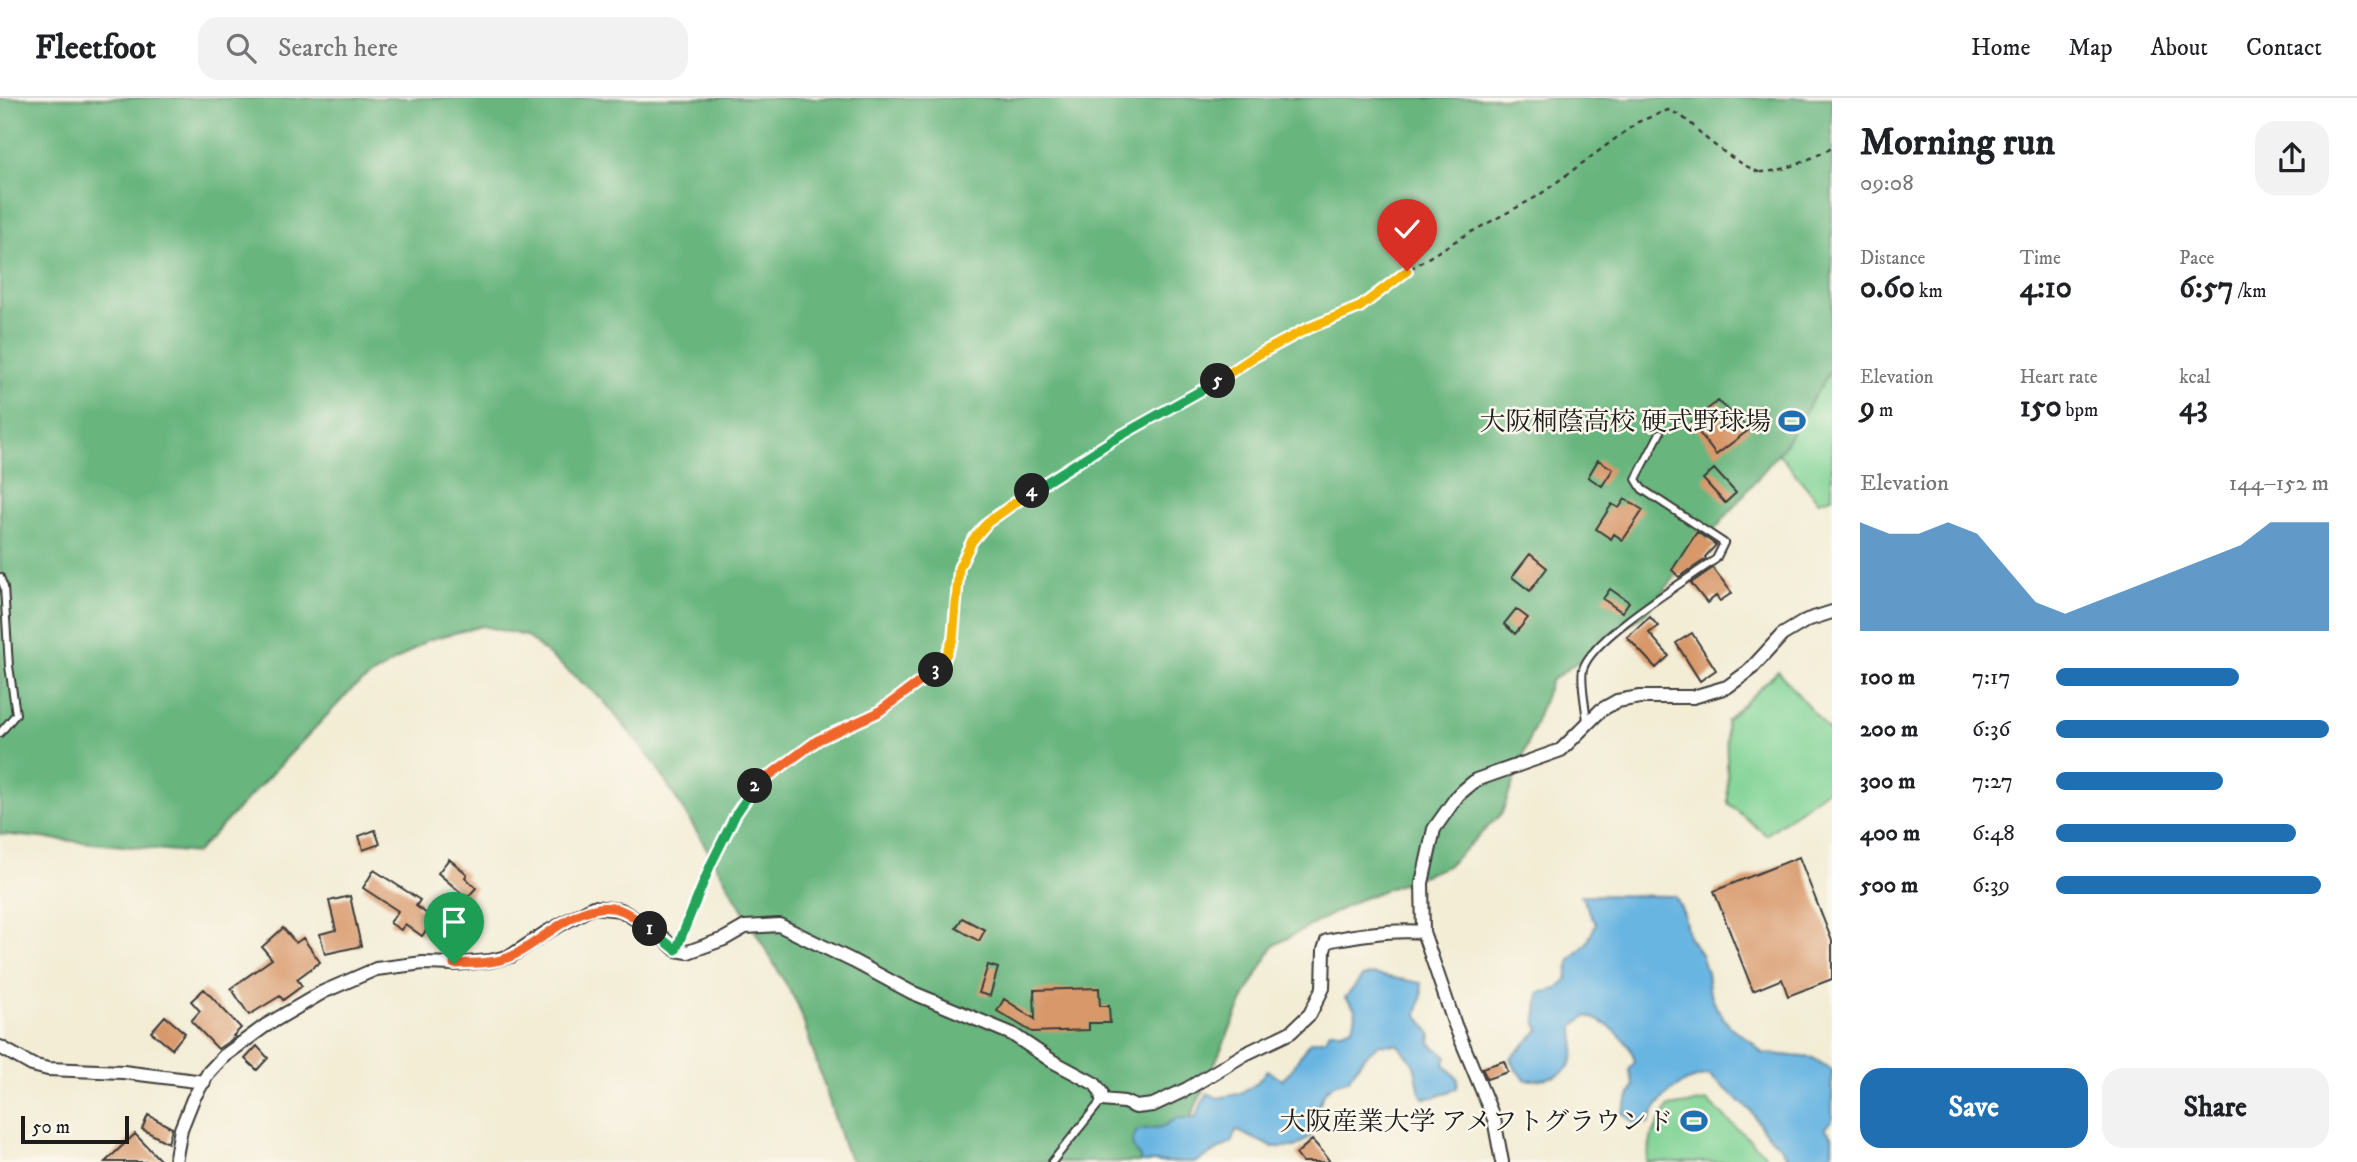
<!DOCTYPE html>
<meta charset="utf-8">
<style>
body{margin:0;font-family:"IM FELL DW Pica","Noto Serif JP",serif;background:#f2f2f2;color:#202124;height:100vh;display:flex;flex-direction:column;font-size:26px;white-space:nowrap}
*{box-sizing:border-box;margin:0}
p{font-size:23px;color:#757577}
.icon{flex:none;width:38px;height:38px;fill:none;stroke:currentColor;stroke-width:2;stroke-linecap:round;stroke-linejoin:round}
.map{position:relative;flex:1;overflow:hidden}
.side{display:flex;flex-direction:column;background:#fff;width:525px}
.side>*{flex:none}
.scale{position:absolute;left:21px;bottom:18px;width:108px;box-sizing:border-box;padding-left:7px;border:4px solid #1c1c1c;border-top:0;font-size:19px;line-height:24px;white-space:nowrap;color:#1c1c1c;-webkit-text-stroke:5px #fbf7ec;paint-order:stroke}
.pin{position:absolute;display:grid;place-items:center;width:60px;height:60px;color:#fff;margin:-72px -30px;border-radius:50% 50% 50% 0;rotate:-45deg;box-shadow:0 0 7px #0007}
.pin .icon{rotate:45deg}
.km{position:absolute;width:35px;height:35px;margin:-18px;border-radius:50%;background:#222;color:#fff;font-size:19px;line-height:35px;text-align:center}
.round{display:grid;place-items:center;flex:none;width:74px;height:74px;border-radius:21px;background:#f2f2f2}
.headline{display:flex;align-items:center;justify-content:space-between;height:119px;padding:0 28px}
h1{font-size:38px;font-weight:700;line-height:52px}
.metrics{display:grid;grid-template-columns:repeat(3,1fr);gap:10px;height:119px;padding:7px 28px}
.metrics div{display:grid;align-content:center}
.metrics b{font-size:30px;font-weight:700}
.metrics small{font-size:19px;font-weight:400}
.metrics p{font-size:19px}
.chart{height:196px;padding:14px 28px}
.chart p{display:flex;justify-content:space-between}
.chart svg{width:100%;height:126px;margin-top:7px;fill:#1f6fb2;opacity:.7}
.action{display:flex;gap:14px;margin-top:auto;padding:14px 28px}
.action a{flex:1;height:80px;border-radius:21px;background:#1f6fb2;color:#fff;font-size:28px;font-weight:700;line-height:80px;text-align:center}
.action a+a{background:#f2f2f2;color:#202124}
ul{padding:0 28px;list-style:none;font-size:23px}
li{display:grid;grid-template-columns:112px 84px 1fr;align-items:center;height:52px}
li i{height:18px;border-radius:9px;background:#1f6fb2}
header{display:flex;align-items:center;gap:42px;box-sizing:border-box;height:98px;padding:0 35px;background:#fff;border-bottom:2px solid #e0e0e0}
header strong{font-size:33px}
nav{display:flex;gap:38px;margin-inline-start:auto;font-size:24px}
.search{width:490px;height:63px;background:#f2f2f2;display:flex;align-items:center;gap:18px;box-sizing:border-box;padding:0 24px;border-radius:21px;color:#757577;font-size:26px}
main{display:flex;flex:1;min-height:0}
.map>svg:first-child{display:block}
.green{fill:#80d395;stroke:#4e7858;stroke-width:2}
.forest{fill:#68b57e;stroke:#42684d;stroke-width:2}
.water{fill:#69b5e2;stroke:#42687f;stroke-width:2}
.building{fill:#d8986a}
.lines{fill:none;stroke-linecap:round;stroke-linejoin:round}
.service-casing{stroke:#3c3b38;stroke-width:10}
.minor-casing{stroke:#3c3b38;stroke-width:16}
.path{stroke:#3c3b38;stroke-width:2.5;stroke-dasharray:5 5;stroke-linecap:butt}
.service{stroke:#fff;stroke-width:6}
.minor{stroke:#fff;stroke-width:12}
.split-1-casing{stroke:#fff;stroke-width:14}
.split-2-casing{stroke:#fff;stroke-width:14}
.split-3-casing{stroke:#fff;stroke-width:14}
.split-4-casing{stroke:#fff;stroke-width:14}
.split-5-casing{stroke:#fff;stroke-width:14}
.split-6-casing{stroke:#fff;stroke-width:14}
.split-1{stroke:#f0652b;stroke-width:9}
.split-2{stroke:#22a559;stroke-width:9}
.split-3{stroke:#f0652b;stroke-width:9}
.split-4{stroke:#f5b400;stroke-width:9}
.split-5{stroke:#22a559;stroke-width:9}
.split-6{stroke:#f5b400;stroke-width:9}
.labels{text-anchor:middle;stroke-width:5;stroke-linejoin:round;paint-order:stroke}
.poi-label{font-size:26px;fill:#1c1c1c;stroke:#fbf7ec;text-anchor:end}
</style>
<header>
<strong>Fleetfoot</strong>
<div class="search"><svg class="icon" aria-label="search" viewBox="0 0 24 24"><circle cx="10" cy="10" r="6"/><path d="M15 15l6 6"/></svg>Search here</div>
<nav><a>Home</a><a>Map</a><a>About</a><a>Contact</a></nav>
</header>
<main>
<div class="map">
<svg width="1832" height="1064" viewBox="0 0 1832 1064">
<rect width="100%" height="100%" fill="#fbf7ec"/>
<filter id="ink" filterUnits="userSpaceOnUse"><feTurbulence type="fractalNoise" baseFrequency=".0143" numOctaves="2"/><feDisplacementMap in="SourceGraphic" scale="14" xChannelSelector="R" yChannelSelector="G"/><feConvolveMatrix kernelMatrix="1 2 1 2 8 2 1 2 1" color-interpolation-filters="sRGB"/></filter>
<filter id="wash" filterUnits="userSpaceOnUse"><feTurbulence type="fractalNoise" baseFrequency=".00686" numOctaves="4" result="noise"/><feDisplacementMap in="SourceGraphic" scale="28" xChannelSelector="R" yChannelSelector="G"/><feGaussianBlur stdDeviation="1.57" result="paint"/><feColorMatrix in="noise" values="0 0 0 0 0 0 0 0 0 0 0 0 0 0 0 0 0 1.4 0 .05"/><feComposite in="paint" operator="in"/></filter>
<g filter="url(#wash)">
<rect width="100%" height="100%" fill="#f3edd6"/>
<!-- green -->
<path class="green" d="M 1832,128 L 1832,399 L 1818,403 L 1689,248 Z
M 1778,573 L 1832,636 L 1832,688 L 1766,737 L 1728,705 L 1726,623 Z
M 1707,1003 L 1765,1056 L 1768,1064 L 1646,1064 L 1652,1037 L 1668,1009 Z"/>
<!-- forest -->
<path class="forest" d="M 0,0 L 1832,0 L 1832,270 L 1782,351 L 1645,515 L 1551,583 L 1502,715 L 1448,768 L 1356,803 L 1273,848 L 1245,898 L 1184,1034 L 1174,1064 L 853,1064 L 844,1049 L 798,907 L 703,744 L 653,663 L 603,602 L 526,538 L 482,528 L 428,542 L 353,590 L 196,755 L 0,736 Z"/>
<!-- water -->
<path class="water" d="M 1581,797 L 1675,798 L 1684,816 L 1688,838 L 1701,856 L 1707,875 L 1709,891 L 1717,911 L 1730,929 L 1751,943 L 1762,955 L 1813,960 L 1832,972 L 1832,1022 L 1825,1030 L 1832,1038 L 1832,1064 L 1791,1064 L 1779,1047 L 1763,1032 L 1751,1013 L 1709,977 C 1679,982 1660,997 1648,1025 L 1635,1026 L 1622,1015 L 1634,987 L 1629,972 L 1635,964 C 1630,941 1609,925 1587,918 L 1574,927 C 1574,937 1576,951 1573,960 C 1567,980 1543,982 1526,982 L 1516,972 L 1511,960 L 1539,932 L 1536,921 L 1539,895 L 1557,891 L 1567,881 L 1570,862 L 1587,845 L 1596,826 Z
M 1372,876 L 1421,885 L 1422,897 L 1417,916 L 1431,936 L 1430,945 L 1447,959 L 1444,966 L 1458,981 L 1457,990 L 1436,999 L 1423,1000 C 1416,990 1419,978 1413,966 C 1410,959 1403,953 1398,947 L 1379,946 L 1363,960 L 1348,982 L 1334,986 L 1325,993 L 1311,1025 L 1311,1038 L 1295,1049 L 1272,1049 L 1236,1032 L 1231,1045 L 1196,1064 L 1140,1064 L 1140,1059 C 1131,1048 1129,1044 1138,1032 L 1162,1029 L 1177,1020 L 1195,1020 L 1207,995 L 1218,1000 L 1238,996 L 1256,986 L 1267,972 L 1282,982 C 1295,971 1299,957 1310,944 L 1325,941 L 1330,933 L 1342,933 L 1353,929 C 1358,914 1357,910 1345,900 L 1362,879 Z"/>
<g id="blocks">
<!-- building -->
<path class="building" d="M 1718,303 L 1750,331 L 1716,357 L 1691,324 Z
M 1598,362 L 1613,371 L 1602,388 L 1588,379 Z
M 1714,371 L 1736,395 L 1725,405 L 1703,381 Z
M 1625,401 L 1643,412 L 1623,442 L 1614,436 L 1611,441 L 1596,431 L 1612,406 L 1619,410 Z
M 1697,434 L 1716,447 L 1705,459 L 1706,461 L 1679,479 L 1672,472 Z
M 1530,456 L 1547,470 L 1530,493 L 1512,479 Z
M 1713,470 L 1732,495 L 1720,503 L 1716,498 L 1707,505 L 1691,485 Z
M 1610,491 L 1629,504 L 1622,514 L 1603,501 Z
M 1516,511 L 1528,520 L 1515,536 L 1504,526 Z
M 1650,519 L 1658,528 L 1649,535 L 1669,558 L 1656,570 L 1627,539 Z
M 1692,535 L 1716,572 L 1700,583 L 1676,545 Z
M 375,732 L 380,746 L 363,752 L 359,738 Z
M 1799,759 L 1832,843 L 1832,881 L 1788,898 L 1782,881 L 1753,893 L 1714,793 Z
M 449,761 L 467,776 L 465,779 L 476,790 L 467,800 L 438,775 Z
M 374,772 L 420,802 L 416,808 L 434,821 L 422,838 L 405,826 L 401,832 L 390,825 L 398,813 L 363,790 Z
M 350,798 L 361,848 L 325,856 L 320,836 L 336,832 L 329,803 Z
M 962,820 L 985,832 L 979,843 L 956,830 Z
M 283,830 L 296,845 L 303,840 L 320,864 L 297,881 L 302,888 L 283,902 L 280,898 L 249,917 L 231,890 L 272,861 L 262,849 Z
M 988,867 L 998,870 L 990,898 L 979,895 Z
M 1099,890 L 1100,908 L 1109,908 L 1110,925 L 1089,925 L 1089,932 L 1032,934 L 997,913 L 1004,901 L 1035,921 L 1034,892 Z
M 204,891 L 241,930 L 233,938 L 235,939 L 218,951 L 191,923 L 200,913 L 191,903 Z
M 165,918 L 185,935 L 172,951 L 151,934 Z
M 257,948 L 268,960 L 257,972 L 245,961 Z
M 1504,963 L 1508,974 L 1487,981 L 1482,970 Z
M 148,1017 L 172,1030 L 168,1045 L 142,1031 Z
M 135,1036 L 162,1064 L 105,1064 Z
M 1312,1042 L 1323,1054 L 1330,1064 L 1302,1064 L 1296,1056 Z"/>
</g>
</g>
<g filter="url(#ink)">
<use href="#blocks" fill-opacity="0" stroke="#3c3b38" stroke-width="2"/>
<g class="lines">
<defs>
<path id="service" d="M 0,479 L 4,489 L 9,568 L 16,616 L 0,635
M 1587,624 C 1586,610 1580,583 1583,571 C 1592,539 1687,482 1716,461 L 1724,445 L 1642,391 L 1636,381 L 1660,335
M 1052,1064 L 1102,1002"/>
<path id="minor" d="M 0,949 L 32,967 L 48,971 L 123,974 L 204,984
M 175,1064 L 181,1031 L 193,1001 L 209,974 L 224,958 L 265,928 L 323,894 L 376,871 L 423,865 L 454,866 L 490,863 L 511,858 L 547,834 L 593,809 L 621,812 L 660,837 L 676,852 L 688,854 L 724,841 L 745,829 L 779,827 L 853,863 L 911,894 L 1012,936 L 1052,963 L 1095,986 L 1101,994 L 1102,1002 L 1124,1004 L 1136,1009 L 1153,1007 L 1187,991 L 1245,956 L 1291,934 L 1310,916 L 1323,890 L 1324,852 L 1327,843 C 1356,837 1393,831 1423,834
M 1502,1064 L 1494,1021 L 1455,927 L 1423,834 L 1422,785 L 1434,731 L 1458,697 L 1476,682 L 1561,652 L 1601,612 L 1617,603 L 1640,599 L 1693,599 L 1727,589 L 1749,573 L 1782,537 L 1807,522 L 1832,514"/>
</defs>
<!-- service casing -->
<use href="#service" class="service-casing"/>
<!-- minor casing -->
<use href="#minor" class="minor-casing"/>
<!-- path -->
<path class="path" d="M 682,838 L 711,766 L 751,691 L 818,642 L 877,615 L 941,569 L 953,541 L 959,470 L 972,443 L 988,424 L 1002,412 L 1113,342 L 1218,283 L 1252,260 L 1304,232 L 1360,209 L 1407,173 L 1462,139 L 1538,98 L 1638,24 L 1668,12 C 1689,20 1692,28 1708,42 C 1724,55 1741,66 1760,75 L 1758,74 C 1785,74 1808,62 1832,50"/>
<!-- service -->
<use href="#service" class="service"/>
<!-- minor -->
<use href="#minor" class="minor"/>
</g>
</g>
<g class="lines" filter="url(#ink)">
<defs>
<path id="split-1" d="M 454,866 C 472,865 495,866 512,858 C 544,843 585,796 623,813 C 632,817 641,825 650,831"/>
<path id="split-2" d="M 650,831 L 676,852 L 711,766 L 736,716 L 755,688"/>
<path id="split-3" d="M 755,688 L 818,642 L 877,615 L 936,572"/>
<path id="split-4" d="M 936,572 L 941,569 L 953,541 L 959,470 L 972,443 L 988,424 L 1032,393"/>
<path id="split-5" d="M 1032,393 L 1113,342 L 1218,283"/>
<path id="split-6" d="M 1218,283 L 1252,260 L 1304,232 L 1360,209 L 1407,173"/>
</defs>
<!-- split-1 casing -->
<use href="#split-1" class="split-1-casing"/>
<!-- split-2 casing -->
<use href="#split-2" class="split-2-casing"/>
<!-- split-3 casing -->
<use href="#split-3" class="split-3-casing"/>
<!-- split-4 casing -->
<use href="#split-4" class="split-4-casing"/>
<!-- split-5 casing -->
<use href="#split-5" class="split-5-casing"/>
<!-- split-6 casing -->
<use href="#split-6" class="split-6-casing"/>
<!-- split-1 -->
<use href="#split-1" class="split-1"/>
<!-- split-2 -->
<use href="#split-2" class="split-2"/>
<!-- split-3 -->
<use href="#split-3" class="split-3"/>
<!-- split-4 -->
<use href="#split-4" class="split-4"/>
<!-- split-5 -->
<use href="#split-5" class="split-5"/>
<!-- split-6 -->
<use href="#split-6" class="split-6"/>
</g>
<!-- icons -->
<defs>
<symbol id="stadium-bare" viewBox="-9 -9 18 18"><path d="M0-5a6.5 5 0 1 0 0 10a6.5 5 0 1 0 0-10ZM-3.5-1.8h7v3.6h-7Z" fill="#1f6fb2" stroke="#fbf7ec" stroke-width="2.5" paint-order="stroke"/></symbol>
</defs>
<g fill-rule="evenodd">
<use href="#stadium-bare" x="1773" y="304" width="38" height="38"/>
<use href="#stadium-bare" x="1675" y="1004" width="38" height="38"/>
</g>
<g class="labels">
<!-- poi labels -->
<g class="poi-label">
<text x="1771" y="332">大阪桐蔭高校 硬式野球場</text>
<text x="1673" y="1032">大阪産業大学 アメフトグラウンド</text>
</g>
</g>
</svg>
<div class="scale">50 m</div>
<div class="pin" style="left:454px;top:866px;background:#1e9e55"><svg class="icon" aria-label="arrive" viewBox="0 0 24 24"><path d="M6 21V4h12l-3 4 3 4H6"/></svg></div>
<div class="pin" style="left:1407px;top:173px;background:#d93025"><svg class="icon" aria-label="check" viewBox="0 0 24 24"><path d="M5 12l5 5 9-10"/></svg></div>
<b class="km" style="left:650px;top:831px">1</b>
<b class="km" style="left:755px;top:688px">2</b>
<b class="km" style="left:936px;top:572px">3</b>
<b class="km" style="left:1032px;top:393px">4</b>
<b class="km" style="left:1218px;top:283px">5</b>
</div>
<section class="side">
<div class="headline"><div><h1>Morning run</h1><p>09:08</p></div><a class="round"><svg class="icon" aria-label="share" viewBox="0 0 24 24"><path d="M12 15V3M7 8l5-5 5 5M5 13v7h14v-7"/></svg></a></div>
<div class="metrics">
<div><p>Distance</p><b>0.60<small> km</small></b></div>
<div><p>Time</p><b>4:10</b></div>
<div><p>Pace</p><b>6:57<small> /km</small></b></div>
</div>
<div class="metrics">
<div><p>Elevation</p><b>9<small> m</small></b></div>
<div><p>Heart rate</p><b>150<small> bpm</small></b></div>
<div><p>kcal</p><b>43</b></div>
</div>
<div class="chart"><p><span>Elevation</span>144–152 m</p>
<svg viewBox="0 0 160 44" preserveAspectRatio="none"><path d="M0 44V6L10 10L20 10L30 6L40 10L50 22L60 34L70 38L80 34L90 30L100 26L110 22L120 18L130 14L140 6L150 6L160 6V44z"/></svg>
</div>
<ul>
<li><b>100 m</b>7:17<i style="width:67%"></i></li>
<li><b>200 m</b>6:36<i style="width:100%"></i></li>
<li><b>300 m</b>7:27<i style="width:61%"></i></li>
<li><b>400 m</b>6:48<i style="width:88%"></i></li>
<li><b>500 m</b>6:39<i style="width:97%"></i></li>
</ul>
<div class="action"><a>Save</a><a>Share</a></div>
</section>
</main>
